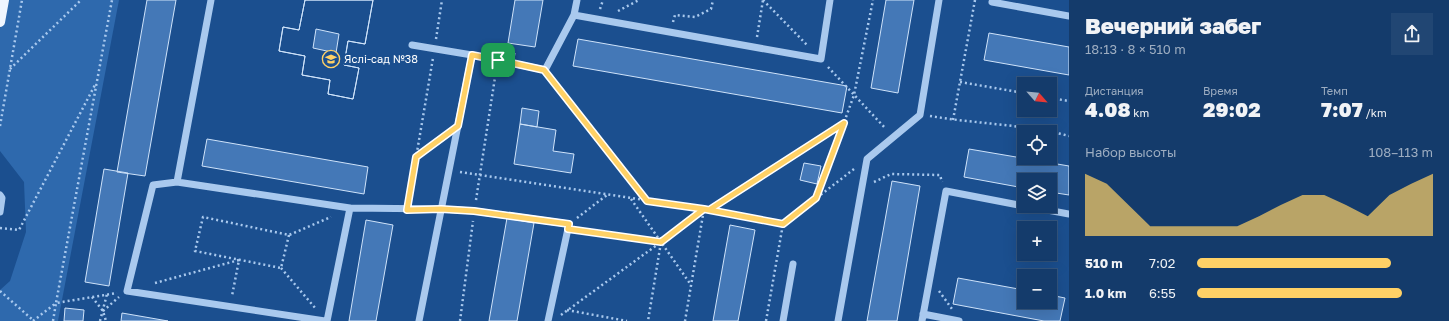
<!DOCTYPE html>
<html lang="ru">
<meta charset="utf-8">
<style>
body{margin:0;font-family:"Golos Text",sans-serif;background:#214673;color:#f1f3f6;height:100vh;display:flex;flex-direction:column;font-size:15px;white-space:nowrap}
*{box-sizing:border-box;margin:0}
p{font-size:13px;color:#9dadc1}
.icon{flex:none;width:22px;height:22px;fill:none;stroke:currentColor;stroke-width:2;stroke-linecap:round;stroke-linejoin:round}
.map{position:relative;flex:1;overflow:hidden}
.details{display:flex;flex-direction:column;background:#143b6b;width:380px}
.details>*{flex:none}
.needle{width:26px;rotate:117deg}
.controls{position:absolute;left:1017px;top:77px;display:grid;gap:8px}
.controls a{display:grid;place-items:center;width:40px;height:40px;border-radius:0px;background:#143b6b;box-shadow:0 4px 16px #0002,0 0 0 1px #33557e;font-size:20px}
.pin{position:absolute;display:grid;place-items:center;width:34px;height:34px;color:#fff;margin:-17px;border-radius:8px;box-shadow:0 2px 6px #0006}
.round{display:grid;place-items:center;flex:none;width:42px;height:42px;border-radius:0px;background:#214673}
.head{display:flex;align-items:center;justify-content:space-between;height:68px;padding:0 16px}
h1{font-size:22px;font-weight:800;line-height:30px}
.stats{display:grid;grid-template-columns:repeat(3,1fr);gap:6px;height:68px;padding:4px 16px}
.stats div{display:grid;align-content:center}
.stats b{font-size:20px;font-weight:800}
.stats small{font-size:11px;font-weight:400}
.stats p{font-size:11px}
.chart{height:112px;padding:8px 16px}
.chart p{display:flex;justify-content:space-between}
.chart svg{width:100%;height:72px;margin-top:4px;fill:#ffd166;opacity:.7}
ul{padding:0 16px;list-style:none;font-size:13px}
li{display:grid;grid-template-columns:64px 48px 1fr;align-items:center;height:30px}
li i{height:10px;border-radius:5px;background:#ffd166}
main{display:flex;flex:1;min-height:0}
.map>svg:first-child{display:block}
.green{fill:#2e69ad}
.building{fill:#4478b7;stroke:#cfe3fa;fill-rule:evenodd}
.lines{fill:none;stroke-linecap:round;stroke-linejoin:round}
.path{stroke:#a9c9ee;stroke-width:2.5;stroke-dasharray:2 3;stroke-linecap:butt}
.minor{stroke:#a9c9ee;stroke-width:7}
.major{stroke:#f0f6ff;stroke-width:10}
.route-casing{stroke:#fff;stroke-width:8}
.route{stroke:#ffd166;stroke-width:5}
.labels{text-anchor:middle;stroke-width:4;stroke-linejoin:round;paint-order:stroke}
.poi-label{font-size:11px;fill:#fff;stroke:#1b4f8f;text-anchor:start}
</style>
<main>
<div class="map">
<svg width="1069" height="321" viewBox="0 0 1069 321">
<rect width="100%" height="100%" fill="#1b4f8f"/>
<!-- green -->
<path class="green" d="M 5,0 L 119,0 L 58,321 L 0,321 L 0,290 L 10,281 L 26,232 L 24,182 L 0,151 L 0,28 Z"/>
<!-- building -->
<path class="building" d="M 147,0 L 176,0 L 145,176 L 117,172 Z
M 305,0 L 373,0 L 365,44 L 348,41 L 344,65 L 359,68 L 353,99 L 328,94 L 330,80 L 302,75 L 305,56 L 279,51 L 283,27 L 299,30 ZM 316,29 L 339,34 L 336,53 L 313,48 Z
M 305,0 L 373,0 L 365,44 L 348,41 L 344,65 L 359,68 L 353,99 L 328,94 L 330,80 L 302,75 L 305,56 L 279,51 L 283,27 L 299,30 Z
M 515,0 L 543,0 L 535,47 L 508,43 Z
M 886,0 L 914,0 L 898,93 L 871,88 Z
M 989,33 L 1069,47 L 1069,75 L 984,60 Z
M 578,39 L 847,86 L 842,113 L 573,66 Z
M 502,51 L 515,53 L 514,60 L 501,58 Z
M 522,108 L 539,111 L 537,127 L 520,124 Z
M 520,124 L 556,130 L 553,151 L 574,154 L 571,173 L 514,164 Z
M 207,139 L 368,167 L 364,194 L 202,166 Z
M 969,149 L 1069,166 L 1069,195 L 1050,192 L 1050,180 L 1024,180 L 1024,188 L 964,177 Z
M 804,163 L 821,166 L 817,184 L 800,180 Z
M 104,169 L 128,173 L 109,286 L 85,282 Z
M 892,181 L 920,186 L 897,321 L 867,321 Z
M 507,218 L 534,223 L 517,321 L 489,321 Z
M 366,220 L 393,225 L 376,321 L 349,321 Z
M 730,225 L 755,230 L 748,268 L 738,321 L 713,321 Z
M 958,278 L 1024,290 L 1024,302 L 1050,302 L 1050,295 L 1065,298 L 1060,321 L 1044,321 L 953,304 Z
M 65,308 L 84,310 L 83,321 L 64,321 Z
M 122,313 L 168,321 L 121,321 Z"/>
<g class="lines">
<!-- path -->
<path class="path" d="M 763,0 L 808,46
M 600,9 L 603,0
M 618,11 L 639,0
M 673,22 L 675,15 L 695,17 L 711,9 L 713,0
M 757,37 L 763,0
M 436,39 L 442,0
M 828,67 L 886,129
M 10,69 L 81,0
M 551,78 L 647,200
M 960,82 L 1024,93
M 1050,98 L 1069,101
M 930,116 C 976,124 1024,124 1069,136
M 953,120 L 975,0
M 0,126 L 22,0
M 416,157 L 444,136
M 460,172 L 704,209 L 783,224 L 854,169
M 874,182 L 891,174 L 940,175 L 942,182
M 817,197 L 854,95 L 873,0
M 409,199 L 433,58
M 631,199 L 691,285
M 476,200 L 496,71
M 710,210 L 843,123
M 577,218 L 607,195
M 0,228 L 19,230 L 96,83
M 578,230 L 661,242 L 648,321
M 289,235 L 281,268 L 195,251 L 203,217 L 289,235 L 331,217
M 281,268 L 316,309
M 155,283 L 239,260 L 232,296
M 0,291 L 34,321
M 939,291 L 952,309
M 92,297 L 103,311 L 106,321
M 567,310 L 627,321
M 103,311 L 119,297
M 561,315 L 661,242 L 704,209 L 685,321
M 33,321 L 56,303 L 112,0
M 53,321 L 56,303 L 117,293
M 100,321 L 107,294
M 460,321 L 473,221
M 766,321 L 783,224"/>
<!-- minor -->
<path class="minor" d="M 211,0 L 177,182 L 153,185 L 127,291 L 325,321
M 992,2 L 1069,16
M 574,15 L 821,59 L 830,0
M 412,45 L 472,55
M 177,182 L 350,208 L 441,209 L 474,211 L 569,224 L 548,321
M 0,195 L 2,198 L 0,212
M 1026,206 L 1069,214
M 923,314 L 959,321
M 327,321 L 350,208
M 419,321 L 472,55 L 545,70 L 574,15 L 577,0
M 783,321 L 793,264
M 838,321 L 867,159 L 920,115 L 939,0
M 922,321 L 946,191 L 1024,206"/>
<!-- major -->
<path class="major" d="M 0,22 L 4,0"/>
</g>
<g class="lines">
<defs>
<path id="route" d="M 498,60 L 472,55 L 458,126 L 416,157 L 407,210 L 441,209 L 474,211 L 569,224 L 568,229 L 661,242 L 704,209 L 709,210 L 783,224 L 816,198 L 844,123 L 709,210 L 704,209 L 647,201 L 544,70 L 498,60"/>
</defs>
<!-- route casing -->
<use href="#route" class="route-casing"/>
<!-- route -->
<use href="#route" class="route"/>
</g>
<!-- icons -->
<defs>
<symbol id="school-ring" viewBox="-11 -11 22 22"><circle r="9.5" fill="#1b4f8f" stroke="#ffd166" stroke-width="1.5"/><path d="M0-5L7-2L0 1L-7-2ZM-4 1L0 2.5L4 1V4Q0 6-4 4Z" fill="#ffd166"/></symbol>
</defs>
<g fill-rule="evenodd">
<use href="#school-ring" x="321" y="49" width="20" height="20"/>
</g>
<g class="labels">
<!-- poi labels -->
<g class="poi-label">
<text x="344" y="63">Яслі-сад №38</text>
</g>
</g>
</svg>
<div class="controls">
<a><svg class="needle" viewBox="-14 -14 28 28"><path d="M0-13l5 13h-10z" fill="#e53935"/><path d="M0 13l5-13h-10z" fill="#9dadc1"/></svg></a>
<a><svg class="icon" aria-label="locate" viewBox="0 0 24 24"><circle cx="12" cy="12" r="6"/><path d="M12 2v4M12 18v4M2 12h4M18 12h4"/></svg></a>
<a><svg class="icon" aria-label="layers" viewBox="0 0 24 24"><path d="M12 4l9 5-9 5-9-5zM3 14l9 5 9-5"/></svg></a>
<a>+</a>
<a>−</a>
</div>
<div class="pin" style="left:498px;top:60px;background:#1e9e55"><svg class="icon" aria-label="arrive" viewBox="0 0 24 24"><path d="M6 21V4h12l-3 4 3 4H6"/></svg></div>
</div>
<section class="details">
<div class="head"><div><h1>Вечерний забег</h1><p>18:13 · 8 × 510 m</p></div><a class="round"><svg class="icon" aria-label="share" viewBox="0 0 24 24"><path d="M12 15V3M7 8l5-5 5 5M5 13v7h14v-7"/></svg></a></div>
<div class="stats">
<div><p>Дистанция</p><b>4.08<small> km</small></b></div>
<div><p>Время</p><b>29:02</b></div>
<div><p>Темп</p><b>7:07<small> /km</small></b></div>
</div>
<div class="chart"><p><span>Набор высоты</span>108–113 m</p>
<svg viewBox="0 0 160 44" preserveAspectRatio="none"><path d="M0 44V6L10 12L20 25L30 38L40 38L50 38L60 38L70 38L80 32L90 25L100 19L110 19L120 25L130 32L140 19L150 12L160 6V44z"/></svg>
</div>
<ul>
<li><b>510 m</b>7:02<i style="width:82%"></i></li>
<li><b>1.0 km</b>6:55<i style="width:87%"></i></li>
</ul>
</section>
</main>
